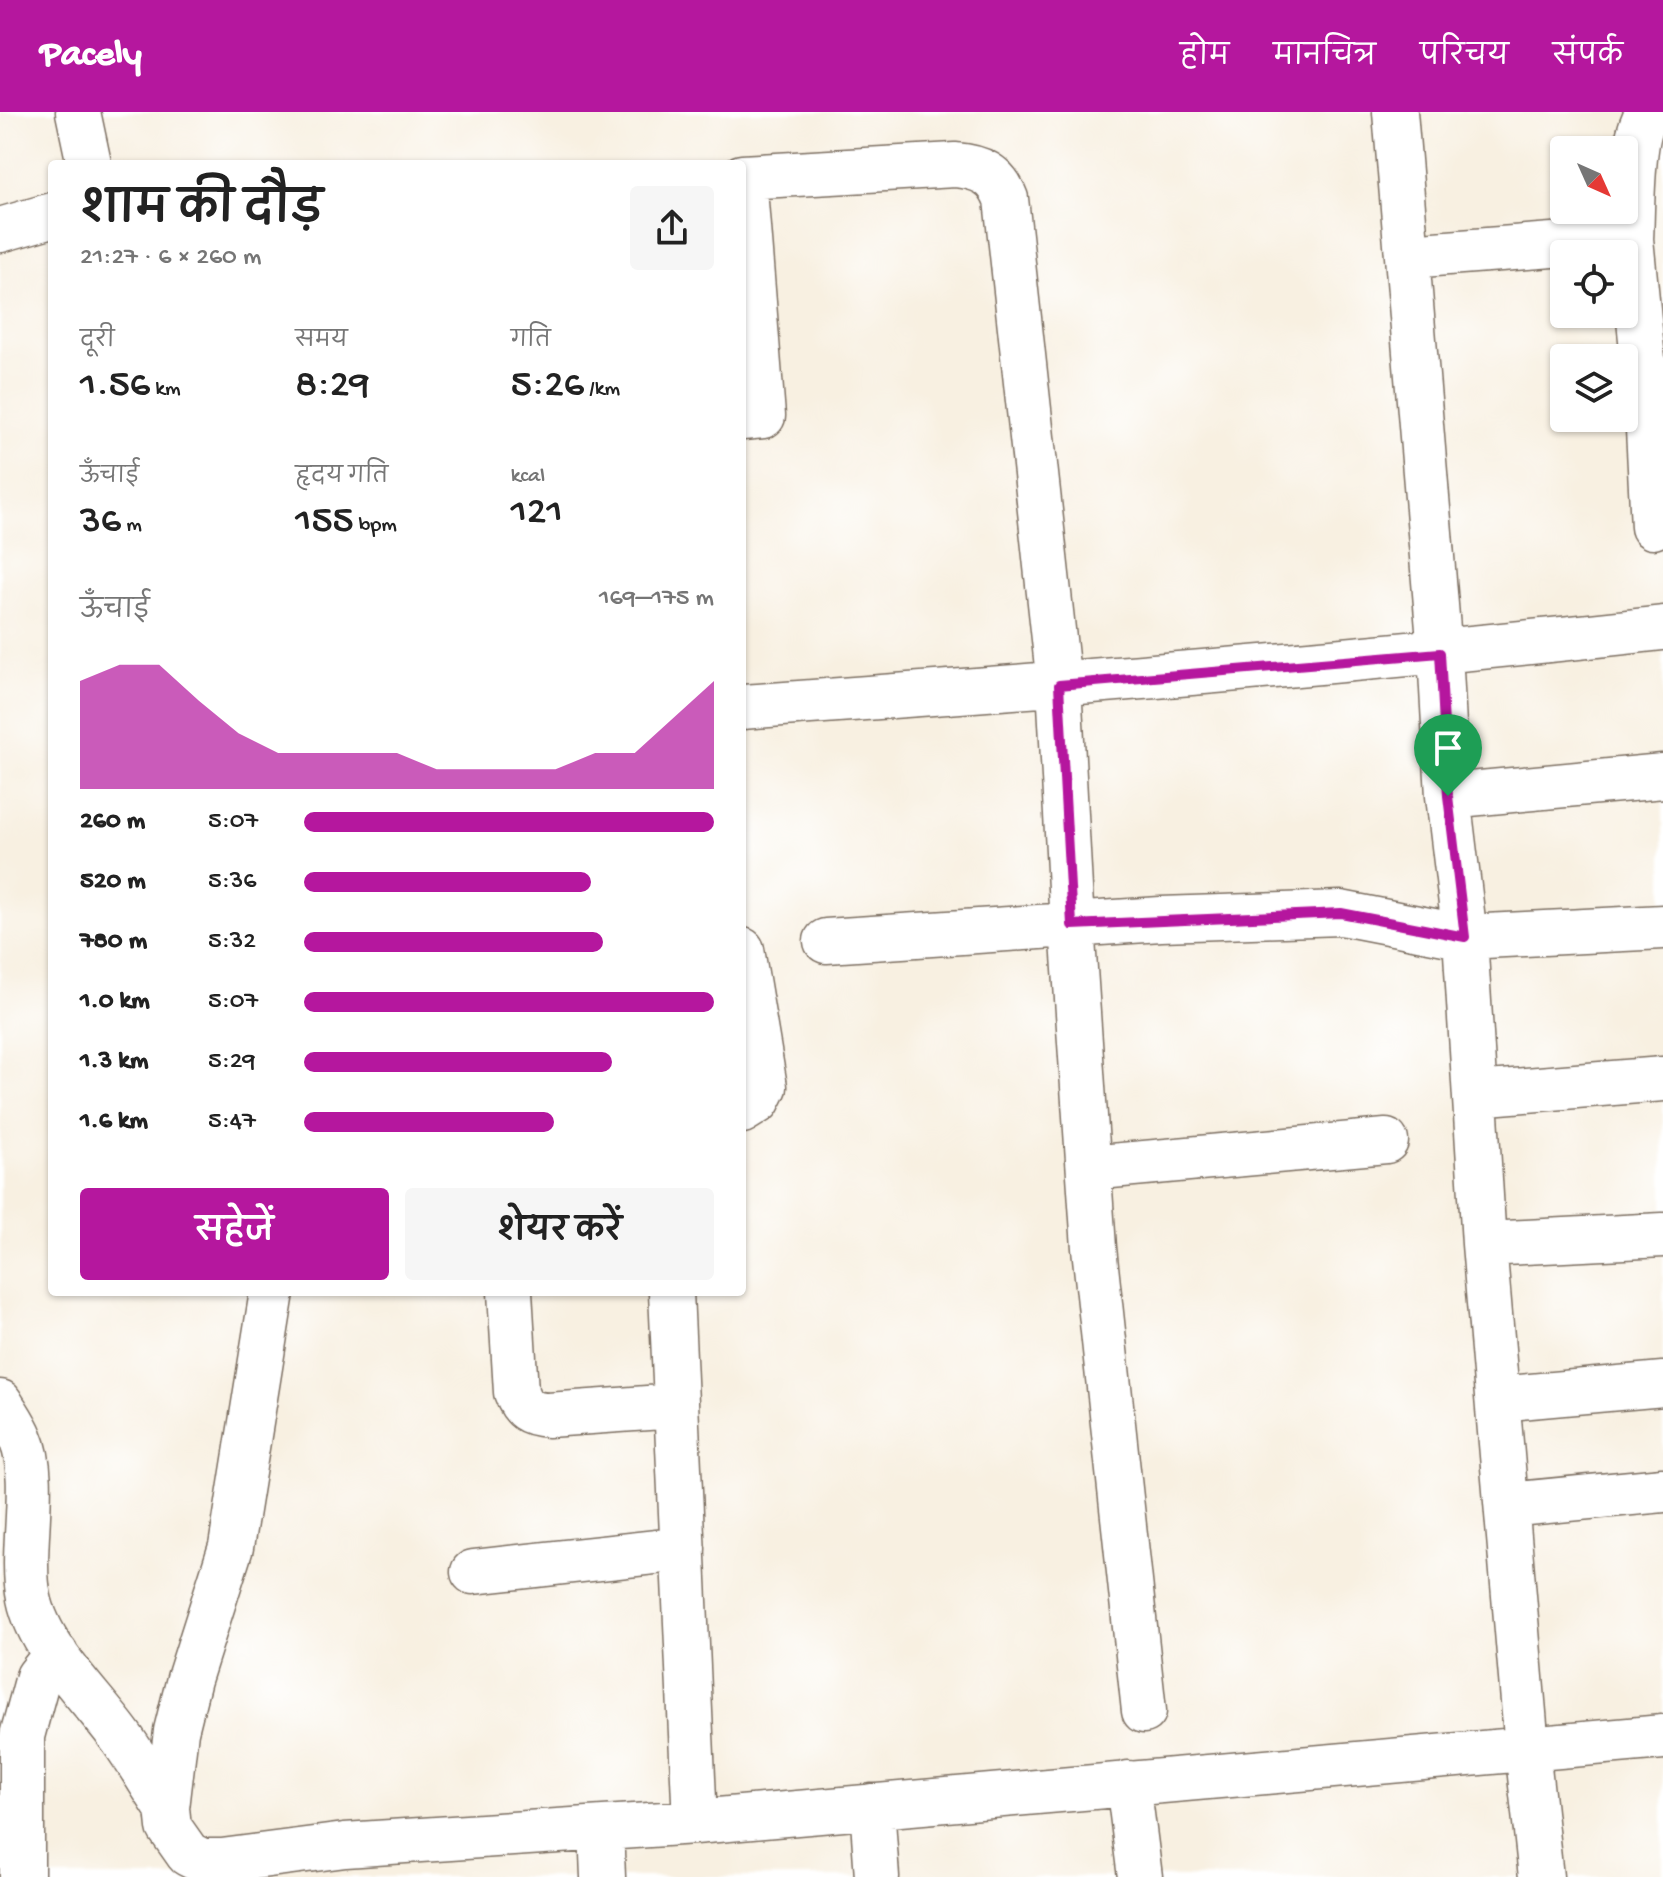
<!DOCTYPE html>
<html lang="hi">
<meta charset="utf-8">
<style>
body{margin:0;font-family:"Gochi Hand","Playpen Sans Deva",sans-serif;background:#f6f6f6;color:#222;height:100vh;display:flex;flex-direction:column;font-size:30px;white-space:nowrap}
*{box-sizing:border-box;margin:0}
p{font-size:26px;color:#767676}
.icon{flex:none;width:44px;height:44px;fill:none;stroke:currentColor;stroke-width:2;stroke-linecap:round;stroke-linejoin:round}
.map{position:relative;flex:1;overflow:hidden}
.sheet{position:absolute;left:48px;top:48px;width:698px;height:1136px;display:flex;flex-direction:column;background:#fff;border-radius:8px;box-shadow:0 2px 6px #0004}
.sheet>*{flex:none}
.needle{width:52px;rotate:135deg}
.buttons{position:absolute;left:1550px;top:24px;display:grid;gap:16px}
.buttons a{display:grid;place-items:center;width:88px;height:88px;border-radius:8px;background:#fff;box-shadow:0 2px 6px #0004;font-size:40px}
.pin{position:absolute;display:grid;place-items:center;width:68px;height:68px;color:#fff;margin:-82px -34px;border-radius:50% 50% 50% 0;rotate:-45deg;box-shadow:0 0 8px #0007}
.pin .icon{rotate:45deg}
.round{display:grid;place-items:center;flex:none;width:84px;height:84px;border-radius:8px;background:#f6f6f6}
.summary{display:flex;align-items:center;justify-content:space-between;height:136px;padding:0 32px}
h1{font-size:44px;font-weight:600;line-height:60px}
.metrics{display:grid;grid-template-columns:repeat(3,1fr);gap:12px;height:136px;padding:8px 32px}
.metrics div{display:grid;align-content:center}
.metrics b{font-size:40px;font-weight:600}
.metrics small{font-size:22px;font-weight:400}
.metrics p{font-size:22px}
.chart{height:224px;padding:16px 32px}
.chart p{display:flex;justify-content:space-between}
.chart svg{width:100%;height:144px;margin-top:8px;fill:#b5179e;opacity:.7}
.primary-button{display:flex;gap:16px;margin-top:auto;padding:16px 32px}
.primary-button a{flex:1;height:92px;border-radius:8px;background:#b5179e;color:#fff;font-size:32px;font-weight:600;line-height:92px;text-align:center}
.primary-button a+a{background:#f6f6f6;color:#222}
ul{padding:0 32px;list-style:none;font-size:26px}
li{display:grid;grid-template-columns:128px 96px 1fr;align-items:center;height:60px}
li i{height:20px;border-radius:10px;background:#b5179e}
header{display:flex;align-items:center;gap:48px;box-sizing:border-box;height:112px;padding:0 40px;background:#b5179e;color:#fff}
header strong{font-size:38px}
nav{display:flex;gap:44px;margin-inline-start:auto;font-size:28px}
.map>svg:first-child{display:block}
.lines{fill:none;stroke-linecap:round;stroke-linejoin:round}
.minor-casing{stroke:#7d6f62;stroke-width:47}
.minor{stroke:#fff;stroke-width:44}
.route-casing{stroke:#fff;stroke-width:16}
.route{stroke:#b5179e;stroke-width:10}
</style>
<header>
<strong>Pacely</strong>
<nav><a>होम</a><a>मानचित्र</a><a>परिचय</a><a>संपर्क</a></nav>
</header>
<div class="map">
<svg width="1663" height="1765" viewBox="0 0 1663 1765">
<rect width="100%" height="100%" fill="#fff"/>
<filter id="ink" filterUnits="userSpaceOnUse"><feTurbulence type="fractalNoise" baseFrequency=".0125" numOctaves="2"/><feDisplacementMap in="SourceGraphic" scale="16" xChannelSelector="R" yChannelSelector="G"/><feConvolveMatrix kernelMatrix="1 2 1 2 8 2 1 2 1" color-interpolation-filters="sRGB"/></filter>
<filter id="wash" filterUnits="userSpaceOnUse"><feTurbulence type="fractalNoise" baseFrequency=".006" numOctaves="4" result="noise"/><feDisplacementMap in="SourceGraphic" scale="32" xChannelSelector="R" yChannelSelector="G"/><feGaussianBlur stdDeviation="1.8" result="paint"/><feColorMatrix in="noise" values="0 0 0 0 0 0 0 0 0 0 0 0 0 0 0 0 0 1.4 0 .05"/><feComposite in="paint" operator="in"/></filter>
<g filter="url(#wash)">
<rect width="100%" height="100%" fill="#f8f0e1"/>
</g>
<g filter="url(#ink)">
<g class="lines">
<defs>
<path id="minor" d="M 78,0 L 89,52
M 1395,0 L 1440,541 L 1448,684 L 1465,825 L 1484,1132 L 1527,1636 L 1541,1765
M 742,65 L 955,53 C 980,55 997,62 1006,87 L 1059,573 L 1072,813 L 1094,1136 L 1144,1599
M 0,118 L 52,103
M 1631,127 C 1633,97 1630,20 1649,0
M 1408,144 L 1631,127 L 1646,278 L 1653,415
M 742,306 L 763,304 L 744,65
M 742,595 C 1050,573 1357,550 1663,516
M 1448,684 L 1663,664
M 826,829 L 1161,807 L 1341,801 L 1465,825 L 1663,815
M 742,838 L 765,975 L 758,989 L 742,999
M 1475,982 L 1663,967
M 1089,1056 L 1386,1029
M 1484,1132 L 1663,1123
M 272,1180 L 231,1435 L 189,1567 L 176,1619 L 167,1696 L 169,1715 L 188,1742 L 202,1749 L 222,1749 L 345,1733 L 695,1710 L 1663,1625
M 510,1180 L 516,1280 C 522,1297 529,1302 548,1303 L 676,1294
M 671,1180 L 695,1710
M 1498,1287 L 1663,1272
M 0,1290 C 7,1302 16,1314 21,1327 C 39,1368 19,1440 29,1486 C 39,1536 91,1584 120,1624 C 137,1647 151,1672 167,1696
M 1507,1393 L 1663,1378
M 473,1460 L 683,1437
M 1128,1671 L 1140,1765
M 872,1694 L 877,1765
M 601,1717 L 603,1765
M 22,1765 L 22,1624 L 38,1565 L 56,1542"/>
</defs>
<!-- minor casing -->
<use href="#minor" class="minor-casing"/>
<!-- minor -->
<use href="#minor" class="minor"/>
</g>
</g>
<g class="lines" filter="url(#ink)">
<defs>
<path id="route" d="M 1440,541 L 1448,684 L 1465,825 L 1341,801 L 1072,813 L 1059,573 Z"/>
</defs>
<!-- route casing -->
<use href="#route" class="route-casing"/>
<!-- route -->
<use href="#route" class="route"/>
</g>
</svg>
<div class="buttons">
<a><svg class="needle" viewBox="-14 -14 28 28"><path d="M0-13l5 13h-10z" fill="#e53935"/><path d="M0 13l5-13h-10z" fill="#767676"/></svg></a>
<a><svg class="icon" aria-label="locate" viewBox="0 0 24 24"><circle cx="12" cy="12" r="6"/><path d="M12 2v4M12 18v4M2 12h4M18 12h4"/></svg></a>
<a><svg class="icon" aria-label="layers" viewBox="0 0 24 24"><path d="M12 4l9 5-9 5-9-5zM3 14l9 5 9-5"/></svg></a>
</div>
<div class="pin" style="left:1448px;top:684px;background:#1e9e55"><svg class="icon" aria-label="arrive" viewBox="0 0 24 24"><path d="M6 21V4h12l-3 4 3 4H6"/></svg></div>
<section class="sheet">
<div class="summary"><div><h1>शाम की दौड़</h1><p>21:27 · 6 × 260 m</p></div><a class="round"><svg class="icon" aria-label="share" viewBox="0 0 24 24"><path d="M12 15V3M7 8l5-5 5 5M5 13v7h14v-7"/></svg></a></div>
<div class="metrics">
<div><p>दूरी</p><b>1.56<small> km</small></b></div>
<div><p>समय</p><b>8:29</b></div>
<div><p>गति</p><b>5:26<small> /km</small></b></div>
</div>
<div class="metrics">
<div><p>ऊँचाई</p><b>36<small> m</small></b></div>
<div><p>हृदय गति</p><b>155<small> bpm</small></b></div>
<div><p>kcal</p><b>121</b></div>
</div>
<div class="chart"><p><span>ऊँचाई</span>169–175 m</p>
<svg viewBox="0 0 160 44" preserveAspectRatio="none"><path d="M0 44V11L10 6L20 6L30 17L40 27L50 33L60 33L70 33L80 33L90 38L100 38L110 38L120 38L130 33L140 33L150 22L160 11V44z"/></svg>
</div>
<ul>
<li><b>260 m</b>5:07<i style="width:100%"></i></li>
<li><b>520 m</b>5:36<i style="width:70%"></i></li>
<li><b>780 m</b>5:32<i style="width:73%"></i></li>
<li><b>1.0 km</b>5:07<i style="width:100%"></i></li>
<li><b>1.3 km</b>5:29<i style="width:75%"></i></li>
<li><b>1.6 km</b>5:47<i style="width:61%"></i></li>
</ul>
<div class="primary-button"><a>सहेजें</a><a>शेयर करें</a></div>
</section>
</div>
